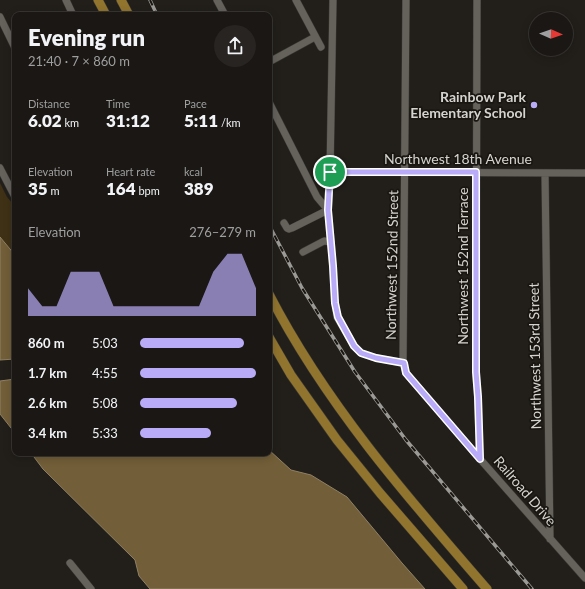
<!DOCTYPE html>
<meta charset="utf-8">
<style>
body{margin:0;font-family:Lato,sans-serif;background:#272422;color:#f1f3f6;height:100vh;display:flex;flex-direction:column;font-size:15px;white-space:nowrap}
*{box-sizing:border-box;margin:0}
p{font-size:13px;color:#9f9fa0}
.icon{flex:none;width:22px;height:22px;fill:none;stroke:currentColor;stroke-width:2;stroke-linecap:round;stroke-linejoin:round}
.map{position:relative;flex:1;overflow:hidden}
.side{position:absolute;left:12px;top:12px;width:260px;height:444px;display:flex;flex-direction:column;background:#1a1714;border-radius:8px;box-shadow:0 2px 10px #0003,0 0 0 1px #383634}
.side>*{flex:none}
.needle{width:26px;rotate:92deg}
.fabs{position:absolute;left:529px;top:12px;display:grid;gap:8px}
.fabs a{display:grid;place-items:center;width:44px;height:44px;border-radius:50%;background:#1a1714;box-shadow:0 2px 10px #0003,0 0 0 1px #383634;font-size:20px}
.pin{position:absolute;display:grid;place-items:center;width:34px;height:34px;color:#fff;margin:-17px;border:2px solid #fff;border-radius:50%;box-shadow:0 1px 4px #0007}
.round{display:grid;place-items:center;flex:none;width:42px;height:42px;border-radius:21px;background:#272422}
.overview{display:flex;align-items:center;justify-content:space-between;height:68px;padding:0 16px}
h1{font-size:22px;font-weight:800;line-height:30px}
.stats{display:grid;grid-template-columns:repeat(3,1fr);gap:6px;height:68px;padding:4px 16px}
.stats div{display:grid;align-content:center}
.stats b{font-size:17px;font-weight:800}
.stats small{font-size:11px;font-weight:400}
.stats p{font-size:11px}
.chart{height:112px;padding:8px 16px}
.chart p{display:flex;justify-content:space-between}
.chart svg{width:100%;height:72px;margin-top:4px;fill:#b9abf7;opacity:.7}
ul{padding:0 16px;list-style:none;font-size:13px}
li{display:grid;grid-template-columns:64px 48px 1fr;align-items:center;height:30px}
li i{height:10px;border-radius:5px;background:#b9abf7}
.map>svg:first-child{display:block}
.green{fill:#3f3115}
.water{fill:#725e38;stroke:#908165}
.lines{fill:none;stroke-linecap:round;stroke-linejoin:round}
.minor-casing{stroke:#3b3935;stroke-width:8}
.major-casing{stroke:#3b3935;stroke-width:10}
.minor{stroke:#65625c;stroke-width:7}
.major{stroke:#91742d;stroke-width:9}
.rail-casing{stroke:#9c9a96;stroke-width:3.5}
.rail{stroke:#191611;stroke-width:2;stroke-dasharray:6;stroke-linecap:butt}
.route-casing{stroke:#fff;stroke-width:8}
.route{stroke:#b9abf7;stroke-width:5}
.poi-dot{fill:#b9abf7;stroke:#191611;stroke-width:1.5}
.labels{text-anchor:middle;stroke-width:3.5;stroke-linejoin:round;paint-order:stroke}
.poi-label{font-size:14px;font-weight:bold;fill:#d5d3cf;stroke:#191611;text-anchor:end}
.street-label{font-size:14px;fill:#d5d3cf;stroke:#191611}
</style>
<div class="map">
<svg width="585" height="589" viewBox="0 0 585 589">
<rect width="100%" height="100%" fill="#221f1a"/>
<!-- green -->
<path class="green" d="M 0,183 L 7,197 L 13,204 L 15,204 L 15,255 L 0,237 Z"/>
<!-- water -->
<path class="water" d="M 0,237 L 15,255 L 15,359 L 0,360 Z
M 15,379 L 15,433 L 0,414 L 0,381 Z
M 269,450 L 291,470 L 311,475 L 347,497 L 402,563 L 425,589 L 150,589 L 139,576 L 135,560 L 43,469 L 31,453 L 269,453 Z"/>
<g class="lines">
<defs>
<path id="minor" d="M 66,0 L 73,15
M 217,0 L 225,15
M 296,0 L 321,47
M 333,0 L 330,172 L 328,210 L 333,266 L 335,303 L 337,317 L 354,346 L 361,353 L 376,358 L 403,363
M 406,0 L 403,363 L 406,373 L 480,459 L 585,578
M 477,0 L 476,372 L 478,397 L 480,459
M 0,17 L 15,48
M 269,62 L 315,37
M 269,102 L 317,197 L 328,210
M 0,168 L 15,197
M 330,172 L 585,173
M 545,173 L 550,539
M 284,223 L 287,228 L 289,229 L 292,228 L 328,210
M 303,252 L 324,241 L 331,242
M 70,563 L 91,589"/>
<path id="major" d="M 98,0 L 106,15
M 121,0 L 129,15
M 269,294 C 325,403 407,497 487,589
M 269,337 L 291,375 L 337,440 L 380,493 L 463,589"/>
</defs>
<!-- minor casing -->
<use href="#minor" class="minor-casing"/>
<!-- major casing -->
<use href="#major" class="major-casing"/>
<!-- minor -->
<use href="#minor" class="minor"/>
<!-- major -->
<use href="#major" class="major"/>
<defs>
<path id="rail" d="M 150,0 L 157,15
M 269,225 L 302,288 L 355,372 L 406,440 L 532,589"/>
</defs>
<!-- rail casing -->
<use href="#rail" class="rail-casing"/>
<!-- rail -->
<use href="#rail" class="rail"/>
</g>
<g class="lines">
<defs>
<path id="route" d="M 330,172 L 476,172 L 476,372 L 478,397 L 480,459 L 406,373 L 404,363 L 376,358 L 361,353 L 354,346 L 338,317 L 335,303 L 333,266 L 328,210 Z"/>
</defs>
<!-- route casing -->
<use href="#route" class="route-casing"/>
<!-- route -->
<use href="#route" class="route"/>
</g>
<!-- markers -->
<circle class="poi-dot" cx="534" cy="105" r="4"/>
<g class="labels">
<!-- poi labels -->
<g class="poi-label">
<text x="526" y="102">Rainbow Park<tspan x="526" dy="16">Elementary School</tspan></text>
</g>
<!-- street labels -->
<g class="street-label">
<text x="458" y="164">Northwest 18th Avenue</text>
<text transform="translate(392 265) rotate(-89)" y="5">Northwest 152nd Street</text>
<text transform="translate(463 266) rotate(-90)" y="5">Northwest 152nd Terrace</text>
<text transform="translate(535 356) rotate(-91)" y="5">Northwest 153rd Street</text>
<text transform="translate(525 491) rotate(49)" y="5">Railroad Drive</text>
</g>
</g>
</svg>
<div class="fabs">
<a><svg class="needle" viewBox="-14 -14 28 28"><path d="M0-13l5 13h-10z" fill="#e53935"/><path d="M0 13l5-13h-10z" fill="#9f9fa0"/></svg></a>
</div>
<div class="pin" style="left:330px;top:172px;background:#1e9e55"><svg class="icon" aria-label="arrive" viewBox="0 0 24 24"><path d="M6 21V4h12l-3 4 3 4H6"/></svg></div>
<section class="side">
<div class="overview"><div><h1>Evening run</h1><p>21:40 · 7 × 860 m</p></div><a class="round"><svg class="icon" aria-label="share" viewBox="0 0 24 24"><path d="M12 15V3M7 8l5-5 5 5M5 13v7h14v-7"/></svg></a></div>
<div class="stats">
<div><p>Distance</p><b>6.02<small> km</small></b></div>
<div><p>Time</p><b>31:12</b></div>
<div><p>Pace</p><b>5:11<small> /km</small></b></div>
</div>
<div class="stats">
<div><p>Elevation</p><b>35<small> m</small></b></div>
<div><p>Heart rate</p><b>164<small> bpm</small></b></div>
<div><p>kcal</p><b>389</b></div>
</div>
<div class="chart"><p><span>Elevation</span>276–279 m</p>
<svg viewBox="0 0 160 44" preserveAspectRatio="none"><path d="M0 44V27L10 38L20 38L30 17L40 17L50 17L60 38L70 38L80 38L90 38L100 38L110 38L120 38L130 17L140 6L150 6L160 27V44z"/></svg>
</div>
<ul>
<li><b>860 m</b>5:03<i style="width:90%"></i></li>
<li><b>1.7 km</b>4:55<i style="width:100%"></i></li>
<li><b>2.6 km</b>5:08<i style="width:84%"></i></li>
<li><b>3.4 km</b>5:33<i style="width:61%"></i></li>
</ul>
</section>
</div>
